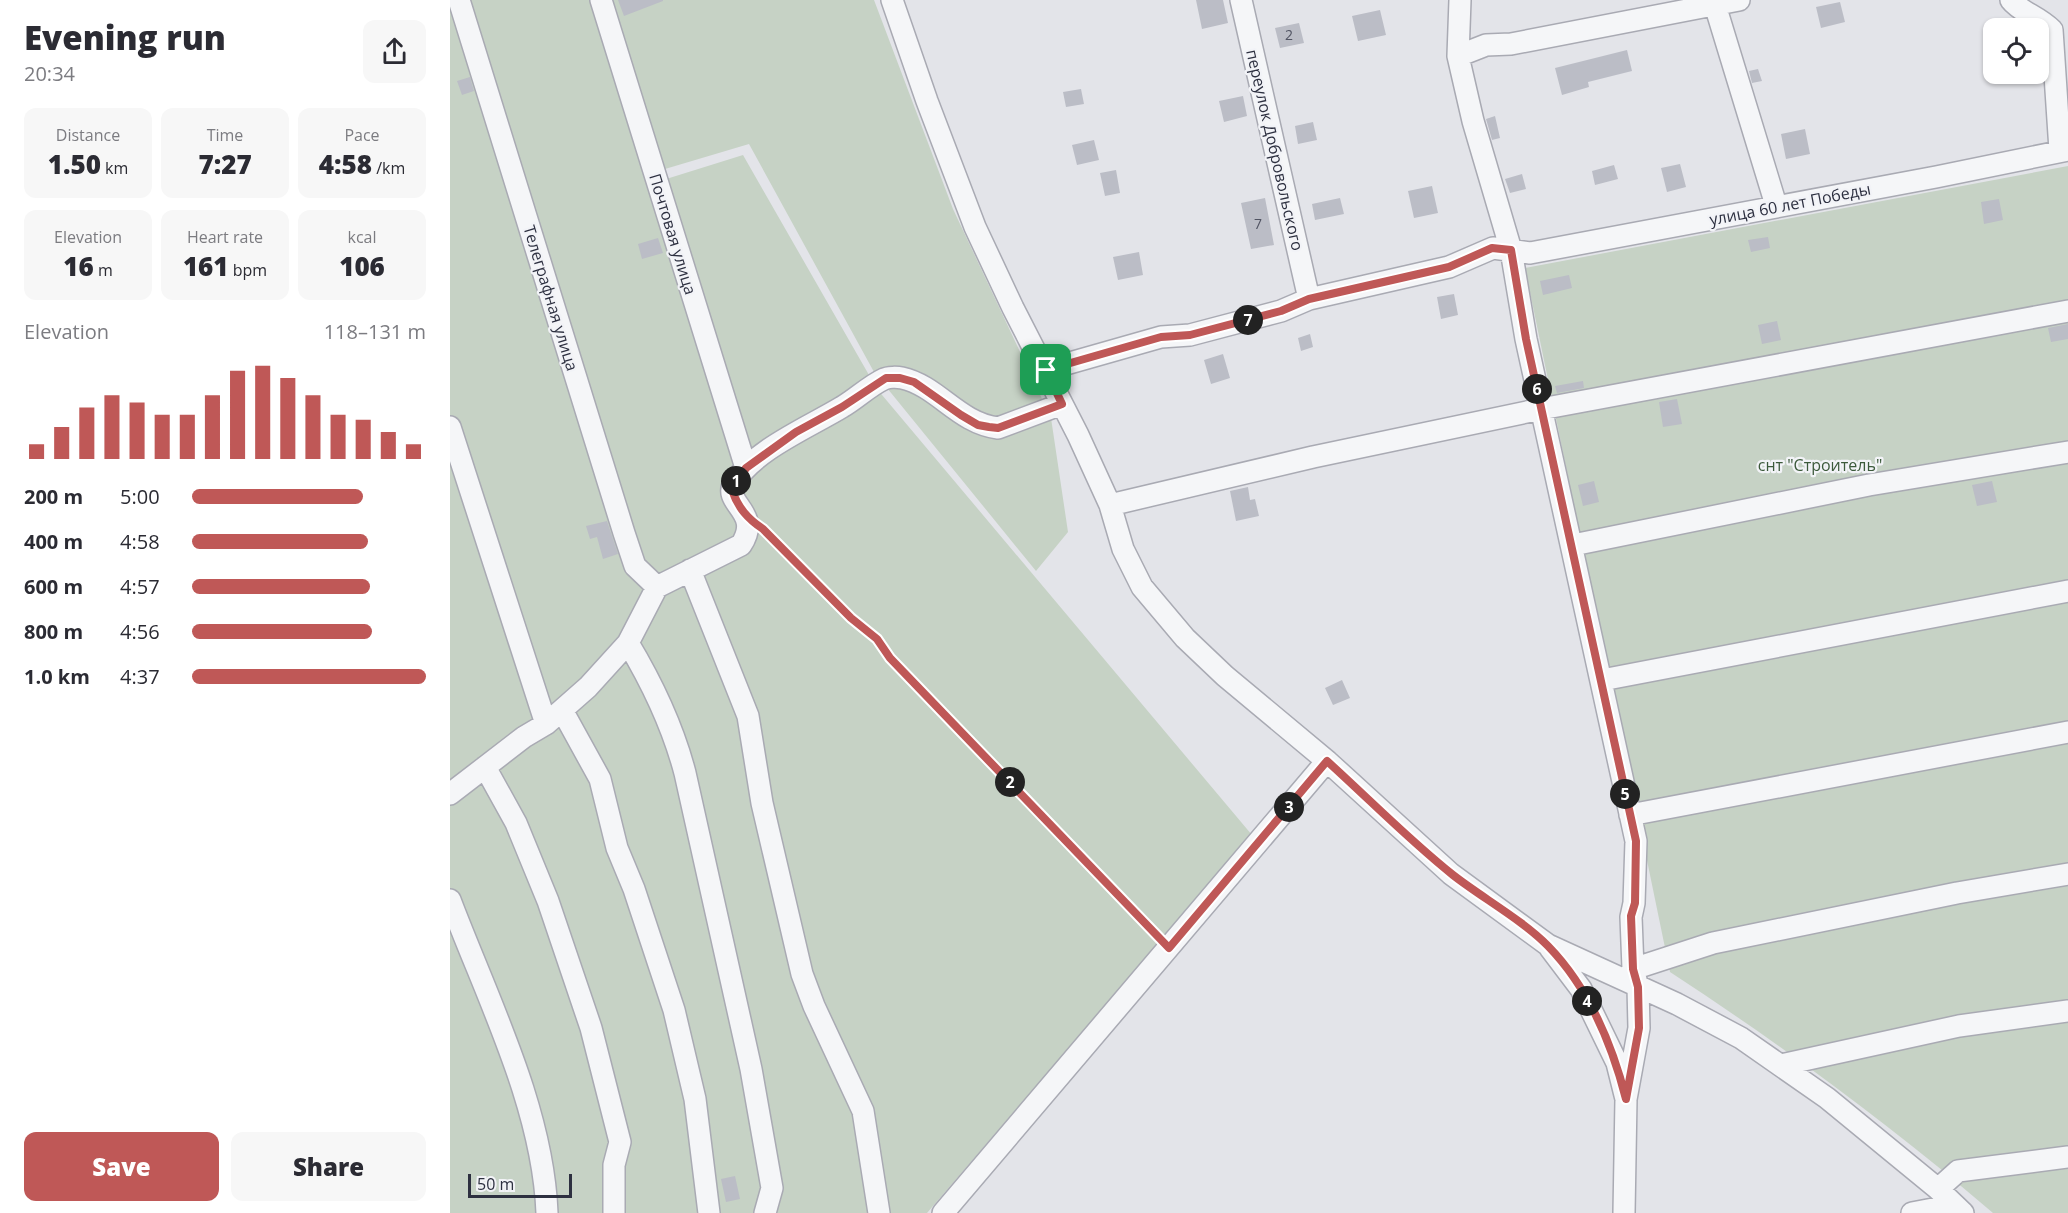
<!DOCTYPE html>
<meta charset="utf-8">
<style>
body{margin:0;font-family:"Open Sans",sans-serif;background:#f7f7f7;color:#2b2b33;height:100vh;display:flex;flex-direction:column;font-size:22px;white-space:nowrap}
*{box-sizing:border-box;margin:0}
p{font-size:20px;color:#7c7c81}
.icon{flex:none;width:33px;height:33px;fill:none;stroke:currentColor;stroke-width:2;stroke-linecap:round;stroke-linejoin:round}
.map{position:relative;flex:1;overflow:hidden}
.panel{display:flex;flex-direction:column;background:#fff;width:450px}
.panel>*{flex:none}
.controls{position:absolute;left:1533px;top:18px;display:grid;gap:12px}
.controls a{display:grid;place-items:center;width:66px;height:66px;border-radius:12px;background:#fff;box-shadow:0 2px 4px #0004;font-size:30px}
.scale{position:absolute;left:18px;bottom:15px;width:104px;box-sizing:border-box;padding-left:6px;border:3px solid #2d3040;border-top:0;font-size:16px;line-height:21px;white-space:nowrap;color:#2d3040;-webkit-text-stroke:4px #f2f3f7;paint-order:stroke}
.pin{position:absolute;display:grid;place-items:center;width:51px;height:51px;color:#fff;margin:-26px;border-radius:12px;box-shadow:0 3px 9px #0006}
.km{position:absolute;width:30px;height:30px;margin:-15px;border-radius:50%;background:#222;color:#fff;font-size:16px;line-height:30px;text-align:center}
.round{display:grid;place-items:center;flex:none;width:63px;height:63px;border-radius:12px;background:#f7f7f7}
.head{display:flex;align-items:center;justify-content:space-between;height:102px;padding:0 24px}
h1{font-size:33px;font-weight:800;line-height:45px}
.metrics{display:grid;grid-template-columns:repeat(3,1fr);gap:9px;height:102px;padding:6px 24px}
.metrics div{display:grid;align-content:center;border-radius:12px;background:#f7f7f7;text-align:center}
.metrics b{font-size:26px;font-weight:800}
.metrics small{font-size:16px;font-weight:400}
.metrics p{font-size:16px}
.chart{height:168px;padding:12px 24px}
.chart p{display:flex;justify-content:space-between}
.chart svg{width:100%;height:108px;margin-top:6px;stroke:#bf5857;stroke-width:6}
.cta{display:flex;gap:12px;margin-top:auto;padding:12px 24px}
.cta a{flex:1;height:69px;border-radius:12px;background:#bf5857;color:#fff;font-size:24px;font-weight:800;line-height:69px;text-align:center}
.cta a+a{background:#f7f7f7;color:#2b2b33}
ul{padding:0 24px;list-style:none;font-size:20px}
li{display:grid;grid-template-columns:96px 72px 1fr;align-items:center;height:45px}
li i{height:15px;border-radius:8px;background:#bf5857}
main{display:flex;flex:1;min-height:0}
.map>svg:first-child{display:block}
.green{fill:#c6d2c5}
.building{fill:#bbbdc6}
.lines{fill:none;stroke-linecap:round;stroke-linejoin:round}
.minor-casing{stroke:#a9aab3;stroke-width:24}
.path{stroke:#b9bbc1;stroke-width:2;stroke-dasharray:4.5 4.5;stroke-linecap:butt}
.minor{stroke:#f5f6f8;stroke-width:21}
.route-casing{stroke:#fff;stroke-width:12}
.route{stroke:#bf5857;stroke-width:8}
.labels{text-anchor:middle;stroke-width:4.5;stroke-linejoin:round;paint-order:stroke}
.number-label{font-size:14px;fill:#505362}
.street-label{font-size:16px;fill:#2d3040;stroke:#f2f3f7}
.park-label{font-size:16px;fill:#3c5a3b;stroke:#f2f3f7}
</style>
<main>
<section class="panel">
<div class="head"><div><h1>Evening run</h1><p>20:34</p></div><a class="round"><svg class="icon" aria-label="share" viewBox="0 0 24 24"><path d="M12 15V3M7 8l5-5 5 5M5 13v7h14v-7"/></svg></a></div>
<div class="metrics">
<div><p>Distance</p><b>1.50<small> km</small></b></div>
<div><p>Time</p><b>7:27</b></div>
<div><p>Pace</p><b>4:58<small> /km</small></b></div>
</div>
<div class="metrics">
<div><p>Elevation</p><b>16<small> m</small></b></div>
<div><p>Heart rate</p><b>161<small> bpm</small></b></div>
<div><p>kcal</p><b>106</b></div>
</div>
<div class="chart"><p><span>Elevation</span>118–131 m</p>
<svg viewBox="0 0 160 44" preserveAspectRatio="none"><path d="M5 44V38M15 44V31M25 44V23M35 44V18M45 44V21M55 44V26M65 44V26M75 44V18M85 44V8M95 44V6M105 44V11M115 44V18M125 44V26M135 44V28M145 44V33M155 44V38"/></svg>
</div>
<ul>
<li><b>200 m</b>5:00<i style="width:73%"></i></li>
<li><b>400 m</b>4:58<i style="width:75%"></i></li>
<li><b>600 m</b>4:57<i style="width:76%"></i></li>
<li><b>800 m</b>4:56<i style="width:77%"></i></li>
<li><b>1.0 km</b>4:37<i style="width:100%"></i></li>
</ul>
<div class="cta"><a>Save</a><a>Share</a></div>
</section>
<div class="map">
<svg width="1618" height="1213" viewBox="0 0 1618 1213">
<rect width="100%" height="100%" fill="#e3e4e9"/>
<!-- green -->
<path class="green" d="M 0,0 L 140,0 L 197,185 L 293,155 L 427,389 L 802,835 L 477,1213 L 0,1213 Z
M 163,0 L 424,0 L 503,209 L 601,418 L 618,532 L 586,571 L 424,372 L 299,144 L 215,169 Z
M 1618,166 L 1618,1213 L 1543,1213 C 1441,1125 1333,1046 1220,972 L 1075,268 Z"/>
<!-- building -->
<path class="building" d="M 168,0 L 213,0 L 213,1 L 174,16 Z
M 746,0 L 773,0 L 778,23 L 752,29 Z
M 1390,2 L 1395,22 L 1371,28 L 1366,7 Z
M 930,10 L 936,35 L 908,41 L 902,16 Z
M 849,23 L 854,43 L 830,48 L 825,28 Z
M 1177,50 L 1182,71 L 1138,82 L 1139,87 L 1112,95 L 1105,68 Z
M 1308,69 L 1312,81 L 1302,83 L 1299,71 Z
M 20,77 L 24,91 L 12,95 L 7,81 Z
M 631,89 L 634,104 L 616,107 L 613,92 Z
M 793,96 L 797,116 L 774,122 L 769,101 Z
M 1045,116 L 1050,138 L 1042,140 L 1036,119 Z
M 863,122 L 867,140 L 848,144 L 845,126 Z
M 1355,129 L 1360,154 L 1336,159 L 1331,134 Z
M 644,140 L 649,160 L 627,165 L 622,145 Z
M 1230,164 L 1236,187 L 1217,192 L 1211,168 Z
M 1164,165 L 1168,179 L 1145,185 L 1142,171 Z
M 666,170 L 670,193 L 655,196 L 650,173 Z
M 1072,174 L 1076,189 L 1060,193 L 1055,179 Z
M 982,186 L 988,213 L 964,218 L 958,191 Z
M 815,198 L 824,245 L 801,249 L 791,203 Z
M 890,198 L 894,214 L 865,220 L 862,204 Z
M 1549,199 L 1553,220 L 1534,224 L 1531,202 Z
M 1318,237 L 1320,248 L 1301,252 L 1298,240 Z
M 208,238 L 213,253 L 192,259 L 188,244 Z
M 689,252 L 693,275 L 668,280 L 663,257 Z
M 1119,275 L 1122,288 L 1093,295 L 1090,281 Z
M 1004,294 L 1008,315 L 991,319 L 987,297 Z
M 1327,321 L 1331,340 L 1312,344 L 1308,325 Z
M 1618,324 L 1618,339 L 1601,342 L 1598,328 Z
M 860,334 L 863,347 L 851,351 L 848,338 Z
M 773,354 L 780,378 L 761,384 L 754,360 Z
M 1133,381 L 1134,388 L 1107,393 L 1105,386 Z
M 1227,399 L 1232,424 L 1213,427 L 1209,402 Z
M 1144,481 L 1149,502 L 1133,506 L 1128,485 Z
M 1542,481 L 1547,502 L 1527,506 L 1522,485 Z
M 798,487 L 800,500 L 805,499 L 809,516 L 786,521 L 780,491 Z
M 157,521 L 168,554 L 153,559 L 147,537 L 140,539 L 136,526 Z
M 892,680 L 900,698 L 883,705 L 875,688 Z
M 285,1176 L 290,1199 L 276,1202 L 271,1179 Z"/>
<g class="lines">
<defs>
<path id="minor" d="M 9,0 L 174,533 L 185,566 L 207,587
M 151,0 L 296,468
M 442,0 L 477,101 L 525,227 L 563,308 L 628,435 L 660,505 L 673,549 L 692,587 L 735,638 L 775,676 L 877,761 L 1001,874 L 1098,945 L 1227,1004 L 1291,1038 L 1377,1098 L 1488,1189 L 1513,1213
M 791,0 L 859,299
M 1010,0 L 1008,56 L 1023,121 L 1061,250 L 1076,339 L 1186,841 L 1184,903 L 1181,917 L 1183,969 L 1188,987 L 1189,1028 L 1176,1099
M 1561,0 C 1570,12 1588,16 1602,30 L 1610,150
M 1265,5 L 1326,205
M 1008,56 L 1036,45 L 1061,44 L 1289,0
M 595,370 L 711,337 L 740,335 L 831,311 L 859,299 L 999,267 L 1043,248 L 1080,253 L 1486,177 L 1618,150
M 0,427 L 96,724
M 660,505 L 863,457 L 1091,409 L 1618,311
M 1123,545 L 1419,485 L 1618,452
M 240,570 L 298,716 L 312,803 L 352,974 L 364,1006 L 413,1111 L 429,1213
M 178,643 C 202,683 223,727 235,773 L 301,1069 L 322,1188 L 315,1213
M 1152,680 L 1618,591
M 112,710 L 150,779 L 167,848 L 184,889 L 224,1010 L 245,1099 L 259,1213
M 35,767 L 66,823 L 98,901 L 141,1028 L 170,1142 L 164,1165 L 164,1213
M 0,794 L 74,737 L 96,724 L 138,687 L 178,643 L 207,587 L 291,545 C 313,512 272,504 284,483 C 304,450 359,427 392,407 C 406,399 419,386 434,379 C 438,377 447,377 452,378 C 488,386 508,423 548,428 L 612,404
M 1180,815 L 1618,732
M 0,900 C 37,998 93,1107 97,1213
M 1100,948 L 1131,989 L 1167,1063 L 1176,1099 L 1174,1213
M 1183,969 L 1263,943 L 1507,893 L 1618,874
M 1331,1065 L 1509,1026 L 1618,1011
M 1488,1189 L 1508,1171 L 1618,1157
M 493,1213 L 877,761
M 1462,1213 L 1504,1205"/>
</defs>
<!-- minor casing -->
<use href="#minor" class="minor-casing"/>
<!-- path -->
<path class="path" d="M 315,531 L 401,618 L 427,639 L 440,658 L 707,936"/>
<!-- minor -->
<use href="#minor" class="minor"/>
</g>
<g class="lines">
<defs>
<path id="route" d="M 1042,248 L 1061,250 L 1076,339 L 1186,841 L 1185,903 L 1181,916 L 1183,969 L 1188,987 L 1189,1028 L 1176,1099 C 1162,1044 1138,987 1098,946 C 1074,921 1031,897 1003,875 C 959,840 919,799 877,761 L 719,948 L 440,658 L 427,639 L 401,618 L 313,529 C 298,519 288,508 282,490 L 296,468 L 346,432 L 392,407 L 436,378 L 450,378 L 464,382 L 511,415 L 528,425 L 539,427 L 548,428 L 612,404 L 596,370 L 711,337 L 740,335 L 831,311 L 859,299 L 999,267 Z"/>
</defs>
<!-- route casing -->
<use href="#route" class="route-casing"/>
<!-- route -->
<use href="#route" class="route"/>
</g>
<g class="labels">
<!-- number labels -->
<g class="number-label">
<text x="839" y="40">2</text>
<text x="808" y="229">7</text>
</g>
<!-- street labels -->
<g class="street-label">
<text transform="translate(825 150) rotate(77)" y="6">переулок Добровольского</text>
<text transform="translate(1340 204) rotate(-11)" y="6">улица 60 лет Победы</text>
<text transform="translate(223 234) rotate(73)" y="6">Почтовая улица</text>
<text transform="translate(101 298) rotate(73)" y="6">Телеграфная улица</text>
</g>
<!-- park labels -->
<g class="park-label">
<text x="1370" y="471">снт "Строитель"</text>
</g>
</g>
</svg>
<div class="controls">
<a><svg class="icon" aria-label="locate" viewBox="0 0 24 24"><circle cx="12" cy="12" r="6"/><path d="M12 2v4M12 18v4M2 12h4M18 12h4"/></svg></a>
</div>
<div class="scale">50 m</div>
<div class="pin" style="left:596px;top:370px;background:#1e9e55"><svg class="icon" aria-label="arrive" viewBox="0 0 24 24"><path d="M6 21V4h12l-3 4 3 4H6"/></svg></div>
<b class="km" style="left:286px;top:481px">1</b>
<b class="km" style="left:560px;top:782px">2</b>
<b class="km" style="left:839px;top:807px">3</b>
<b class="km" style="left:1137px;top:1001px">4</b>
<b class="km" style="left:1175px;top:794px">5</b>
<b class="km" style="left:1087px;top:389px">6</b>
<b class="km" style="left:798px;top:320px">7</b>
</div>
</main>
